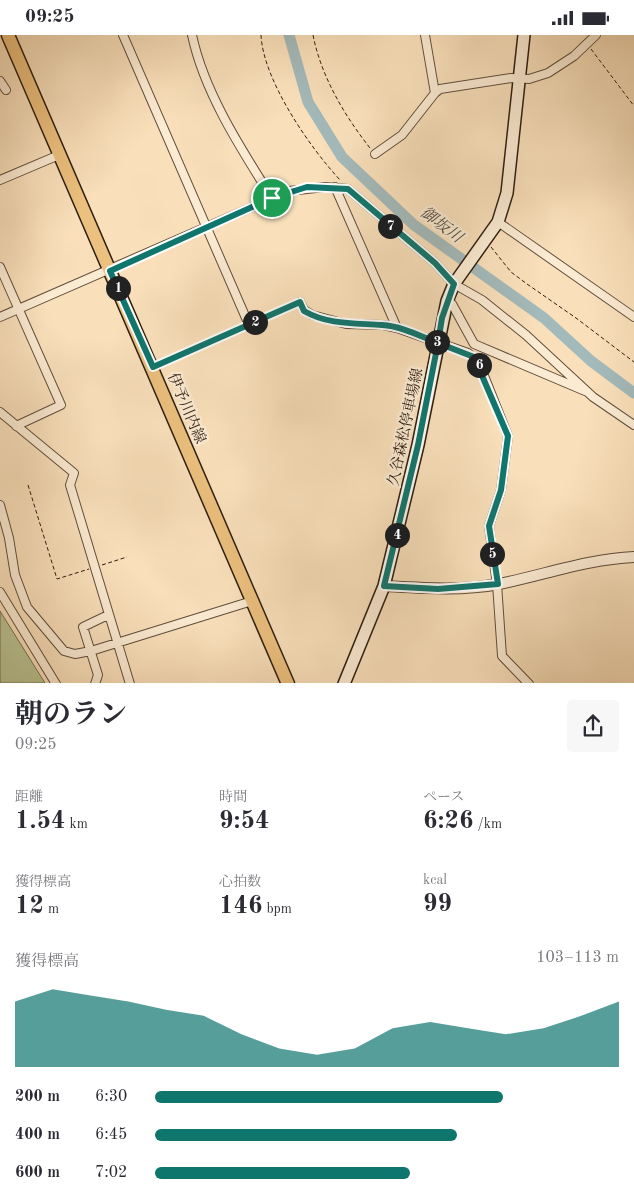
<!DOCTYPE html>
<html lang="ja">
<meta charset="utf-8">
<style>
body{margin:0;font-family:"Old Standard TT","Noto Serif JP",serif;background:#f7f7f7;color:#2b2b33;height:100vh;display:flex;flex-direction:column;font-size:19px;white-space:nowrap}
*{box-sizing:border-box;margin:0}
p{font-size:16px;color:#7c7c81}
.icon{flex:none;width:28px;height:28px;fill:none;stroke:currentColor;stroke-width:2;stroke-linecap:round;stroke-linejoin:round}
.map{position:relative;height:648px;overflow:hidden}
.details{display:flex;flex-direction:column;background:#fff;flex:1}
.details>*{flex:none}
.pin{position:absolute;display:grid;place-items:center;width:42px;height:42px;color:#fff;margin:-21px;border:2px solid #fff;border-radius:50%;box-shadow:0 1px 5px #0007}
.km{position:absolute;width:25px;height:25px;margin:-12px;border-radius:50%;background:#222;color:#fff;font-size:14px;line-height:25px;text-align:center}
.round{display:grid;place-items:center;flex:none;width:52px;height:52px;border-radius:5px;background:#f7f7f7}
.summary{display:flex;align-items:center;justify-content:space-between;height:85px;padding:0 15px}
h1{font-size:28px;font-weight:700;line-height:38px}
.stats{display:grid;grid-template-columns:repeat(3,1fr);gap:8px;height:85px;padding:5px 15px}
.stats div{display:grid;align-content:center}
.stats b{font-size:25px;font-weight:700}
.stats small{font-size:14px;font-weight:400}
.stats p{font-size:14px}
.chart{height:140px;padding:10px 15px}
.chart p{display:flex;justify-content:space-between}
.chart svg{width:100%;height:90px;margin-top:5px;fill:#0f766e;opacity:.7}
ul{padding:0 15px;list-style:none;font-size:16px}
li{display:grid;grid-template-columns:80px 60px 1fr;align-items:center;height:38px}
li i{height:12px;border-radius:6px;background:#0f766e}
.status{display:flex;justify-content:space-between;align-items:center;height:35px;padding:0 25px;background:#fff;direction:ltr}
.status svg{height:14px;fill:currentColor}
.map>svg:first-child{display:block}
.green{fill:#bac393;stroke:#747052}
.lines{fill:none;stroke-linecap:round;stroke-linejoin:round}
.river{stroke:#a3babb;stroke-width:11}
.minor-casing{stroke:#604e3c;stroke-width:10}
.tertiary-casing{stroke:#604e3c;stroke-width:12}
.secondary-casing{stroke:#2d1e11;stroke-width:14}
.primary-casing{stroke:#2d1e11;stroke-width:15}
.path{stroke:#2d1e11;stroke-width:1;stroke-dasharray:4 2.5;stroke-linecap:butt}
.minor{stroke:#fbebd3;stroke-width:8}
.tertiary{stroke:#fbebd3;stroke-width:10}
.secondary{stroke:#fbebd3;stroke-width:11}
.primary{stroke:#ecc07e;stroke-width:12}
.route-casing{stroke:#fff;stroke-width:10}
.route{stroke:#0f766e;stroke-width:6}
.labels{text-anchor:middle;stroke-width:4.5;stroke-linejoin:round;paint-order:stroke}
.street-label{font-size:15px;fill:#2d1e11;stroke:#fbebd3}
.water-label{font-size:16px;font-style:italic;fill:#504d44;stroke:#fbebd3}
</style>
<div class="status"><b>09:25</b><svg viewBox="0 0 49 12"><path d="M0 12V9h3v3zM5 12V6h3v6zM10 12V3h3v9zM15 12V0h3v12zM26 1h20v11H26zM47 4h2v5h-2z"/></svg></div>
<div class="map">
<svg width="634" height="649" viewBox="0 0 634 649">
<rect width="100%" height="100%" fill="#f9e0bb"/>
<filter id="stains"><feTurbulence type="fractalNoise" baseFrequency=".004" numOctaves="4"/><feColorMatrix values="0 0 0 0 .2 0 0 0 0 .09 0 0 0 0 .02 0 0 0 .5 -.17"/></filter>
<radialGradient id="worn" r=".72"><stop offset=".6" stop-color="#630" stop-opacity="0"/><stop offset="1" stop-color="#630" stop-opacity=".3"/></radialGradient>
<!-- green -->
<path class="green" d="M 0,576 L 45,648 L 0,648 Z"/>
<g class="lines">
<!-- river -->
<path class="river" d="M 289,0 L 308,67 L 342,122 L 414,190 L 544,283 L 591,326 L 634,358"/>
<defs>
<path id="minor" d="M 123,0 L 249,290
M 192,0 C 204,57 241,114 272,163
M 425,0 L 435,58 L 440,54 L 511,43 L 529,44 L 548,38 L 574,21 L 596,0
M 0,46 L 6,55
M 375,119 L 402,100 L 435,58
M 0,145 L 59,120
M 335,152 L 397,293
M 498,187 L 634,282
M 0,232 L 61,370 L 16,391
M 447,266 L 452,269 L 474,309 L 585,356
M 300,267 L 304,275 L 312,280 L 346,289 L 383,290 L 397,293 L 468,318 L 479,328 L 508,401 L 501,455 L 489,491 L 497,549 L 502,621 L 529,649
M 0,282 L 289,156 L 325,152 L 348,154 L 435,228 L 454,249 L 482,265 L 526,300 L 593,362 L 634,390
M 0,377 L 74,438 L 70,450 L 130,649
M 0,470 L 9,503 L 15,540 L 27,572 L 64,616 L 75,619 L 91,616 L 252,566
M 0,557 L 56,649
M 95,649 L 98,640 L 83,592 L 108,580"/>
<path id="tertiary" d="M 384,551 C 422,553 461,556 499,549 C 544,540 588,524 634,522"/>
<path id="secondary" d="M 344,649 L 384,551 L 418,410 L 447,266 L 454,249 L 498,187 L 507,158 L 524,0"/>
<path id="primary" d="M 8,0 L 288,649"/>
</defs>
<!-- minor casing -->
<use href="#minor" class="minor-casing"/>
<!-- tertiary casing -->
<use href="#tertiary" class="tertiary-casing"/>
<!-- secondary casing -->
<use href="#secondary" class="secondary-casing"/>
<!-- primary casing -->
<use href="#primary" class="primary-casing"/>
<!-- path -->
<path class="path" d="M 261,0 C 263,45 310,113 341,146
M 313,0 C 321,41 344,80 370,113
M 591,14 L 634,71
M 491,212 L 511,237 L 527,249 L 576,283 L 634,327
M 255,287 L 294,269
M 161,328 L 242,293
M 28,450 L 57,544 L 89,534
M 102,530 L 127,522"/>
<!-- minor -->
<use href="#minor" class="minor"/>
<!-- tertiary -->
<use href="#tertiary" class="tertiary"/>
<!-- secondary -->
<use href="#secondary" class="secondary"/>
<!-- primary -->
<use href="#primary" class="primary"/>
</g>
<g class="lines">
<defs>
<path id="route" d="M 272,163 L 110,236 L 153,332 L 300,267 L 304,276 C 328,290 355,288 382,290 C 401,291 420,301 438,308 L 418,410 L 384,551 L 438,554 L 498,549 L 489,491 L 501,455 L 508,401 L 474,322 L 438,308 L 442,283 L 454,249 L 435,228 L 348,154 L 307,152 L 272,163"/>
</defs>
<!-- route casing -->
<use href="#route" class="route-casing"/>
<!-- route -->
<use href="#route" class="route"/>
</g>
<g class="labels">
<!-- street labels -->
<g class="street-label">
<text transform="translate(187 373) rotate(67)" y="5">伊予川内線</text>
<text transform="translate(405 392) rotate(-78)" y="5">久谷森松停車場線</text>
</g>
<!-- water labels -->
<g class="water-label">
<text transform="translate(442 189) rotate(37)" y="6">御坂川</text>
</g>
</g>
<rect width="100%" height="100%" filter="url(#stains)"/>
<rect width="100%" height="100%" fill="url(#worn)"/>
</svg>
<div class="pin" style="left:272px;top:163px;background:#1e9e55"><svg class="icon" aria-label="arrive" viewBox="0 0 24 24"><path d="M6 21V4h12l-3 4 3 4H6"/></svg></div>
<b class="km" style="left:118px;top:253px">1</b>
<b class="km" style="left:255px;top:287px">2</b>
<b class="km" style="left:437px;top:307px">3</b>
<b class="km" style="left:397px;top:500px">4</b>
<b class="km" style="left:492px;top:519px">5</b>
<b class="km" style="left:479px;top:330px">6</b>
<b class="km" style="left:390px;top:191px">7</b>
</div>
<section class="details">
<div class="summary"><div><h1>朝のラン</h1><p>09:25</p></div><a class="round"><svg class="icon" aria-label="share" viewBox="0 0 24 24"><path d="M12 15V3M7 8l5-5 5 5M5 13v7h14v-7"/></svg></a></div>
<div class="stats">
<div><p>距離</p><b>1.54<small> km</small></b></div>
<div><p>時間</p><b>9:54</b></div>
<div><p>ペース</p><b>6:26<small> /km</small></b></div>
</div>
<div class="stats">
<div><p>獲得標高</p><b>12<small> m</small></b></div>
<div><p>心拍数</p><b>146<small> bpm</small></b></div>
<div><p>kcal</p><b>99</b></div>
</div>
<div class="chart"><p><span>獲得標高</span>103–113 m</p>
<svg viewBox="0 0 160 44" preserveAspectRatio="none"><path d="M0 44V12L10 6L20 9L30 12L40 16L50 19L60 28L70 35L80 38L90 35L100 25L110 22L120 25L130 28L140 25L150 19L160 12V44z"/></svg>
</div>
<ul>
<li><b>200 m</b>6:30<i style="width:75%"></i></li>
<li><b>400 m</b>6:45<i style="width:65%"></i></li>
<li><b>600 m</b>7:02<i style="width:55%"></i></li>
</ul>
</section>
